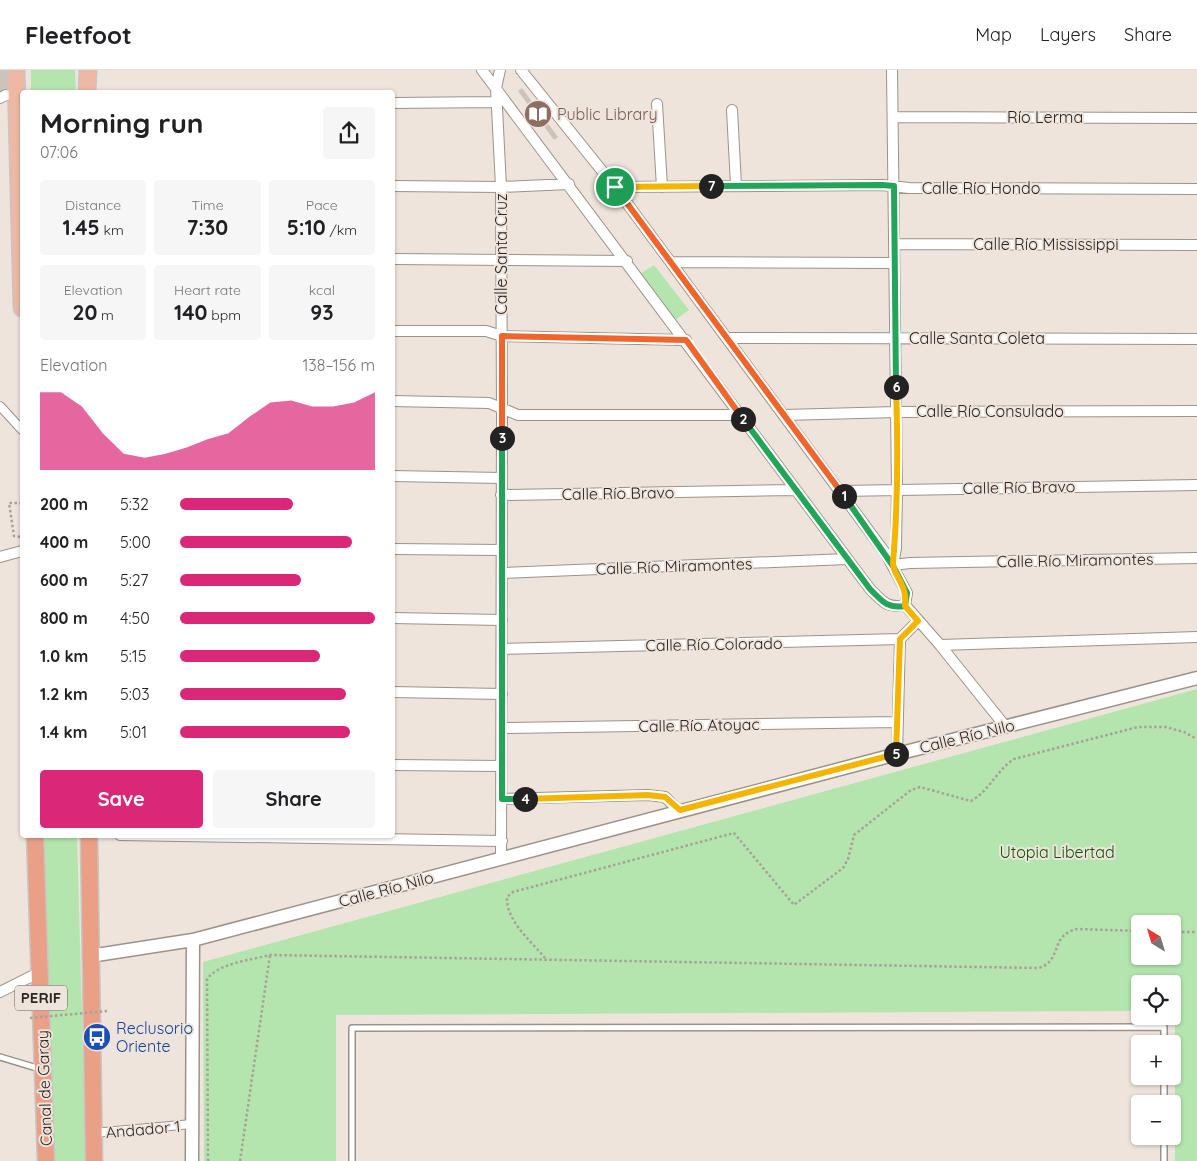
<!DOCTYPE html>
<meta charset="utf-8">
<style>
body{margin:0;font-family:Quicksand,sans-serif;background:#f6f6f6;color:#202124;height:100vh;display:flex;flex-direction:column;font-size:19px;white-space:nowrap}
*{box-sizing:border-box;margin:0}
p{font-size:16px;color:#757577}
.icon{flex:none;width:28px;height:28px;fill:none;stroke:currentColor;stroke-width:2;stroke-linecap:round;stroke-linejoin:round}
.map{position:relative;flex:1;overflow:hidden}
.sheet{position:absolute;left:20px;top:20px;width:375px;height:748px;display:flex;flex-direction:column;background:#fff;border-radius:5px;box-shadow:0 1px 4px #0004}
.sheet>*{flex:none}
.needle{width:32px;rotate:322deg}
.controls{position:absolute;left:1131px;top:845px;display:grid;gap:10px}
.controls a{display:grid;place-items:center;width:50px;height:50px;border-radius:5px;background:#fff;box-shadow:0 1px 4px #0004;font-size:25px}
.pin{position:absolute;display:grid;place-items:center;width:42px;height:42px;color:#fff;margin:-21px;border:2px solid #fff;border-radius:50%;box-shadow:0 1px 5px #0007}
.km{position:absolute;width:25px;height:25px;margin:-12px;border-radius:50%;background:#222;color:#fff;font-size:14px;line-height:25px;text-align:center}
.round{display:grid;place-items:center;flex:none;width:52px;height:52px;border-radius:5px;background:#f6f6f6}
.summary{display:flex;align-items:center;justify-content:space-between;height:85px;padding:0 20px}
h1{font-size:28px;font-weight:700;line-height:38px}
.stats{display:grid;grid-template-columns:repeat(3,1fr);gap:8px;height:85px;padding:5px 20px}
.stats div{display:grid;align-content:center;border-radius:5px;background:#f6f6f6;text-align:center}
.stats b{font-size:21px;font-weight:700}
.stats small{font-size:14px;font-weight:400}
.stats p{font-size:14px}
.chart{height:140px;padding:10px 20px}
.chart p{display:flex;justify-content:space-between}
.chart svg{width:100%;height:90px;margin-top:5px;fill:#db2777;opacity:.7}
.action{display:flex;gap:10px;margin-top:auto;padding:10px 20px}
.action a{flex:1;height:58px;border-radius:5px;background:#db2777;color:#fff;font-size:20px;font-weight:700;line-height:58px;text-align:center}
.action a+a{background:#f6f6f6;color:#202124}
ul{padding:0 20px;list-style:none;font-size:16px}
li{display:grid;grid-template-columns:80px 60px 1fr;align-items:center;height:38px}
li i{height:12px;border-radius:6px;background:#db2777}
header{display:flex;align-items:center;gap:30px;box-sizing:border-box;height:70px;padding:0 25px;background:#fff;border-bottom:1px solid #e0e0e0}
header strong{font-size:24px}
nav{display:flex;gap:28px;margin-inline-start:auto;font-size:18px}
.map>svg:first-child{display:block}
.green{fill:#b4e5ae;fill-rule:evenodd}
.building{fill:#ccc3bb}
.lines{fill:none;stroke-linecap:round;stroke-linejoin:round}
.service-casing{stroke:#9b938b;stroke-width:8}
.pedestrian-casing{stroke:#9b938b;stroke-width:10}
.minor-casing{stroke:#9b938b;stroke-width:12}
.tertiary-casing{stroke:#9b938b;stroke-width:15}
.primary-casing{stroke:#c7c6c6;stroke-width:19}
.trunk-casing{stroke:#c7c6c6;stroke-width:19}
.path{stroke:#a8a099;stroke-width:2.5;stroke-dasharray:2.5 2.5;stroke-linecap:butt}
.service{stroke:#fff;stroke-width:5}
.pedestrian{stroke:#fff;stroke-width:8}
.minor{stroke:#fff;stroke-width:10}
.tertiary{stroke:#fff;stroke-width:12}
.primary{stroke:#efb8a5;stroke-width:16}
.trunk{stroke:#eaa087;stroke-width:16}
.path-bridge{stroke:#a8a099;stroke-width:2.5;stroke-dasharray:2.5 2.5;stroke-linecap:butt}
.split-1-casing{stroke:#fff;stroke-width:10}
.split-2-casing{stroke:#fff;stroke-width:10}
.split-3-casing{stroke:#fff;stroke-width:10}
.split-4-casing{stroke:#fff;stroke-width:10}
.split-5-casing{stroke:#fff;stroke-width:10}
.split-6-casing{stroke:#fff;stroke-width:10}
.split-7-casing{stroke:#fff;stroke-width:10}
.split-8-casing{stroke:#fff;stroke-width:10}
.split-1{stroke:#f0652b;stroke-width:6}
.split-2{stroke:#22a559;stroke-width:6}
.split-3{stroke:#f0652b;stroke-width:6}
.split-4{stroke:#22a559;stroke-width:6}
.split-5{stroke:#f5b400;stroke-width:6}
.split-6{stroke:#f5b400;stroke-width:6}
.split-7{stroke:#22a559;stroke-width:6}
.split-8{stroke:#f5b400;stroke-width:6}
.labels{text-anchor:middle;stroke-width:4;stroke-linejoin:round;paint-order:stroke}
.shield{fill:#eee4dc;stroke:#645e5a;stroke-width:1}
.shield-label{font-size:15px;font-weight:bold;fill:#292522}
.education-label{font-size:16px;fill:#785e54;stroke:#eee4dc;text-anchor:start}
.street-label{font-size:16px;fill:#292522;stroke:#eee4dc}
.park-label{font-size:16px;fill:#0f5307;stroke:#eee4dc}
.transit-label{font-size:16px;fill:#164399;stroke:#eee4dc;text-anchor:start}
</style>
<header>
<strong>Fleetfoot</strong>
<nav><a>Map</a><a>Layers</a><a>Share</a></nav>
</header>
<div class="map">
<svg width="1197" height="1091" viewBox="0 0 1197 1091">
<rect width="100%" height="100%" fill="#eee4dc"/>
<!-- green -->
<path class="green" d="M 31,0 L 75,0 L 76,22 L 31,22 Z
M 654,195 L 689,240 L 675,250 L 640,204 Z
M 1197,619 L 1197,1091 L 1175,1091 L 1175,941 L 1173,941 L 1172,914 L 1140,914 L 1140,941 L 336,945 L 336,1091 L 204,1091 L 203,892 ZM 1140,854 L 1172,854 L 1172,886 L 1140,886 Z
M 44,765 L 77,765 L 86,1091 L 53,1091 Z"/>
<!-- building -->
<path class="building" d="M 0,0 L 7,0 L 7,19 L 0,23 Z
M 522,18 L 558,67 L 554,70 L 518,21 Z"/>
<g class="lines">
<defs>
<path id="service" d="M 0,987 L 40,999
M 1164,1006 L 1164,1034
M 1164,1066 L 1164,1091
M 352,1091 L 352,958 L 1164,957 L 1164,974"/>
<path id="pedestrian" d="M 0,336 L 22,360
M 93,1063 L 192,1054"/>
<path id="minor" d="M 482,0 L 870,519 C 882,531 887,539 905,535
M 500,0 L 496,18 L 501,117 L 502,340 L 501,789
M 521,0 L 615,117 L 886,484 L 907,523 L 905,535
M 892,0 L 897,419 L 896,478 L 893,495
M 0,28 L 6,25
M 392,33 L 498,32
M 657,34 L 662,117
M 732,40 L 736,115
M 893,47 L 1197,48
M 392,116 L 501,117 L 569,114
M 615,117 L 882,115 L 909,118 L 1197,119
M 894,174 L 1197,175
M 392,189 L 627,191
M 672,192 L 894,193
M 392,261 L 486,261 L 502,266 L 686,270
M 727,268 L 1197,269
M 392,331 L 489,333 L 518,345 L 740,345
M 784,345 L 897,342 L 1197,341
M 392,406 L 502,408
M 840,421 L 1197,415
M 501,425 L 795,420
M 392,479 L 501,480
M 0,487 L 22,481
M 893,495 L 910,493 L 1197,488
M 502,503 L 847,489
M 905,535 L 940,575 L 1005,656
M 392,548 L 502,550
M 940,575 L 1197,567
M 502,579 L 900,569 L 918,551
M 392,622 L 502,624
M 502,658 L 896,652
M 897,684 L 900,569
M 392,695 L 501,696
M 502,729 L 648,725 L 665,727 L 679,741
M 120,765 L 502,771
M 0,922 L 40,902"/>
<path id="tertiary" d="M 90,886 L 193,870 L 897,684 L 1197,608
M 192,1091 L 193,870"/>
<path id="primary" d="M 16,0 L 22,238
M 87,22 L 88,0"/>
<path id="trunk" d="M 35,765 L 46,1091
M 89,765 L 94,1091"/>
</defs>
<!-- service casing -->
<use href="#service" class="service-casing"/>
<!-- pedestrian casing -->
<use href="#pedestrian" class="pedestrian-casing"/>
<!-- minor casing -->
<use href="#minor" class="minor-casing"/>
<!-- tertiary casing -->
<use href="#tertiary" class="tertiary-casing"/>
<!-- primary casing -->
<use href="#primary" class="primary-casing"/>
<!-- trunk casing -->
<use href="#trunk" class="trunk-casing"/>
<!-- path -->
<path class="path" d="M 22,433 L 9,433 L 14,466 L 22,467
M 1172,862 L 1197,862
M 545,888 C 531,871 506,851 507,827 L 513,822 L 734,763 L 794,835 L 843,798 L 848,789 L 854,765 L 911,720 L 920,717 L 971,731 C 989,721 997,700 1014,689 L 1138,657 L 1166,657 L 1184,662 L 1197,669
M 208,1091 L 207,909 C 219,893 251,890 270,885 L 1038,898 C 1063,892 1049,865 1077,859 L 1140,861
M 240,1091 L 270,885"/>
<!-- service -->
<use href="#service" class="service"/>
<!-- pedestrian -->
<use href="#pedestrian" class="pedestrian"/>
<!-- minor -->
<use href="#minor" class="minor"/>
<!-- tertiary -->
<use href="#tertiary" class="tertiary"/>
<!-- primary -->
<use href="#primary" class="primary"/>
<!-- trunk -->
<use href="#trunk" class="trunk"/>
<!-- path-bridge -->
<path class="path-bridge" d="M 30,948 L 107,941"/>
</g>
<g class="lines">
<defs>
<path id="split-1" d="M 615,117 L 844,426"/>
<path id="split-2" d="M 743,349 L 870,519 C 882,531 887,539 905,536 L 907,523 L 893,496 L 844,426"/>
<path id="split-3" d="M 502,368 L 502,266 L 686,270 L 743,349"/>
<path id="split-4" d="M 502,368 L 502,729 L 525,729"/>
<path id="split-5" d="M 525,729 L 648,725 L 665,727 L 680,740 L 896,684"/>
<path id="split-6" d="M 896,684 L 900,569 L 918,551 L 905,536 C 908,514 893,506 893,493 C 898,435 898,376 896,317"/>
<path id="split-7" d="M 711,116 L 882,115 L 894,116 L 896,317"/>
<path id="split-8" d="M 615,117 L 711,116"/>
</defs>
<!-- split-1 casing -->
<use href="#split-1" class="split-1-casing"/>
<!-- split-2 casing -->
<use href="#split-2" class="split-2-casing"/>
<!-- split-3 casing -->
<use href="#split-3" class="split-3-casing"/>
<!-- split-4 casing -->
<use href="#split-4" class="split-4-casing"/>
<!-- split-5 casing -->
<use href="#split-5" class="split-5-casing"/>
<!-- split-6 casing -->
<use href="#split-6" class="split-6-casing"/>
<!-- split-7 casing -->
<use href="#split-7" class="split-7-casing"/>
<!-- split-8 casing -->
<use href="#split-8" class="split-8-casing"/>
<!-- split-1 -->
<use href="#split-1" class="split-1"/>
<!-- split-2 -->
<use href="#split-2" class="split-2"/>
<!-- split-3 -->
<use href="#split-3" class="split-3"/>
<!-- split-4 -->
<use href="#split-4" class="split-4"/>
<!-- split-5 -->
<use href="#split-5" class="split-5"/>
<!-- split-6 -->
<use href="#split-6" class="split-6"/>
<!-- split-7 -->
<use href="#split-7" class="split-7"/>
<!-- split-8 -->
<use href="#split-8" class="split-8"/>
</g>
<!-- icons -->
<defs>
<symbol id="library-disc" viewBox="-11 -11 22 22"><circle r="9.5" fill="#8d6e63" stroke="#eee4dc"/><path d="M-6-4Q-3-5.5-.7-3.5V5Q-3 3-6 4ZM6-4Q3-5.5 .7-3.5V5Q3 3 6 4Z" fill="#fff"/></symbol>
<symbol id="bus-disc" viewBox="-11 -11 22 22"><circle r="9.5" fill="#1a4fb4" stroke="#eee4dc"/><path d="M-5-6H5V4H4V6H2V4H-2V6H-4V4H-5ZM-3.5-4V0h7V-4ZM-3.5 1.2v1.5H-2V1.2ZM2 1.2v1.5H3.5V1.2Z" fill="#fff"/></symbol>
</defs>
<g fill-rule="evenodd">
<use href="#library-disc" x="522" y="28" width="32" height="32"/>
<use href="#bus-disc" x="81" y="951" width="32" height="32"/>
</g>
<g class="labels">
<!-- shield labels -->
<rect class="shield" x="15" y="915.5" width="52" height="25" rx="4"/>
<g class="shield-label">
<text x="41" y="933">PERIF</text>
</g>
<!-- education labels -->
<g class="education-label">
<text x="557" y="50">Public Library</text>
</g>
<!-- street labels -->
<g class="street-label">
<text x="1045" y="53">Río Lerma</text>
<text x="981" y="124">Calle Río Hondo</text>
<text x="1046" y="180">Calle Río Mississippi</text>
<text transform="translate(501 184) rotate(-90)" y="6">Calle Santa Cruz</text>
<text x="977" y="274">Calle Santa Coleta</text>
<text x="990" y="347">Calle Río Consulado</text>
<text transform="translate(1019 417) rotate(-1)" y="6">Calle Río Bravo</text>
<text transform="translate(618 423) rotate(-1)" y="6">Calle Río Bravo</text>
<text transform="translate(1075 490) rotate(-1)" y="6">Calle Río Miramontes</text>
<text transform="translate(674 496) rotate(-2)" y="6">Calle Río Miramontes</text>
<text transform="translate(714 574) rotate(-1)" y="6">Calle Río Colorado</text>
<text transform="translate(699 655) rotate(-1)" y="6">Calle Río Atoyac</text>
<text transform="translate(967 666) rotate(-14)" y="6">Calle Río Nilo</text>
<text transform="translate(386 819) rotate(-15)" y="6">Calle Río Nilo</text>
<text transform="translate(44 1018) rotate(-92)" y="6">Canal de Garay</text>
<text transform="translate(143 1059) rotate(-5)" y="6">Andador 1</text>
</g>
<!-- park labels -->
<g class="park-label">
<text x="1057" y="788">Utopia Libertad</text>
</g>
<!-- transit labels -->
<g class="transit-label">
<text x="116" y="964">Reclusorio<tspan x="116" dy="18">Oriente</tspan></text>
</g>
</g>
</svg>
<div class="controls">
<a><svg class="needle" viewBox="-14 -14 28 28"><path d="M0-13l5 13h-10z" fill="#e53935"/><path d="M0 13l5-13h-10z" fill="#757577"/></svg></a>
<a><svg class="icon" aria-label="locate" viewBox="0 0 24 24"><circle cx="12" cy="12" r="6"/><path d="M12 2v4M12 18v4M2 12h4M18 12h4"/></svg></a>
<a>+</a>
<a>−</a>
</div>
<div class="pin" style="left:615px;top:117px;background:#1e9e55"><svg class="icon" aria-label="arrive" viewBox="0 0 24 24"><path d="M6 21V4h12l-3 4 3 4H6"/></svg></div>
<b class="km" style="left:844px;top:426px">1</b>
<b class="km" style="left:743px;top:349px">2</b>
<b class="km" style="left:502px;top:368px">3</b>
<b class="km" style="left:525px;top:729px">4</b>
<b class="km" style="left:896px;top:684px">5</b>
<b class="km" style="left:896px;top:317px">6</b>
<b class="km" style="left:711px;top:116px">7</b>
<section class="sheet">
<div class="summary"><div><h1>Morning run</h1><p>07:06</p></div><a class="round"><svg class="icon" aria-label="share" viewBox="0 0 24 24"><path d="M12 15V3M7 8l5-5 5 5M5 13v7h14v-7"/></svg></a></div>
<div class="stats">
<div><p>Distance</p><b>1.45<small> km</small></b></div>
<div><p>Time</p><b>7:30</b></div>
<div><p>Pace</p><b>5:10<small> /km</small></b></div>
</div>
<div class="stats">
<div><p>Elevation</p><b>20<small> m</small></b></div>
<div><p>Heart rate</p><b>140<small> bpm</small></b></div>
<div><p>kcal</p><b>93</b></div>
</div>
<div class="chart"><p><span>Elevation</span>138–156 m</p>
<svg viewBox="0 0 160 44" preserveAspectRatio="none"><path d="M0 44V6L10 6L20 13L30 26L40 36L50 38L60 36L70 33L80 29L90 26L100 18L110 11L120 10L130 13L140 13L150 11L160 6V44z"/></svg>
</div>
<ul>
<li><b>200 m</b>5:32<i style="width:58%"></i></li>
<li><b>400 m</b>5:00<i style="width:88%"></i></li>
<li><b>600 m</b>5:27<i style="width:62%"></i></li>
<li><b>800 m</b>4:50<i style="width:100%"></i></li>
<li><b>1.0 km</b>5:15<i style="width:72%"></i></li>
<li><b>1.2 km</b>5:03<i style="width:85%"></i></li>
<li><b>1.4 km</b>5:01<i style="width:87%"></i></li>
</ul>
<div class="action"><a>Save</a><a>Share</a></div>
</section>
</div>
